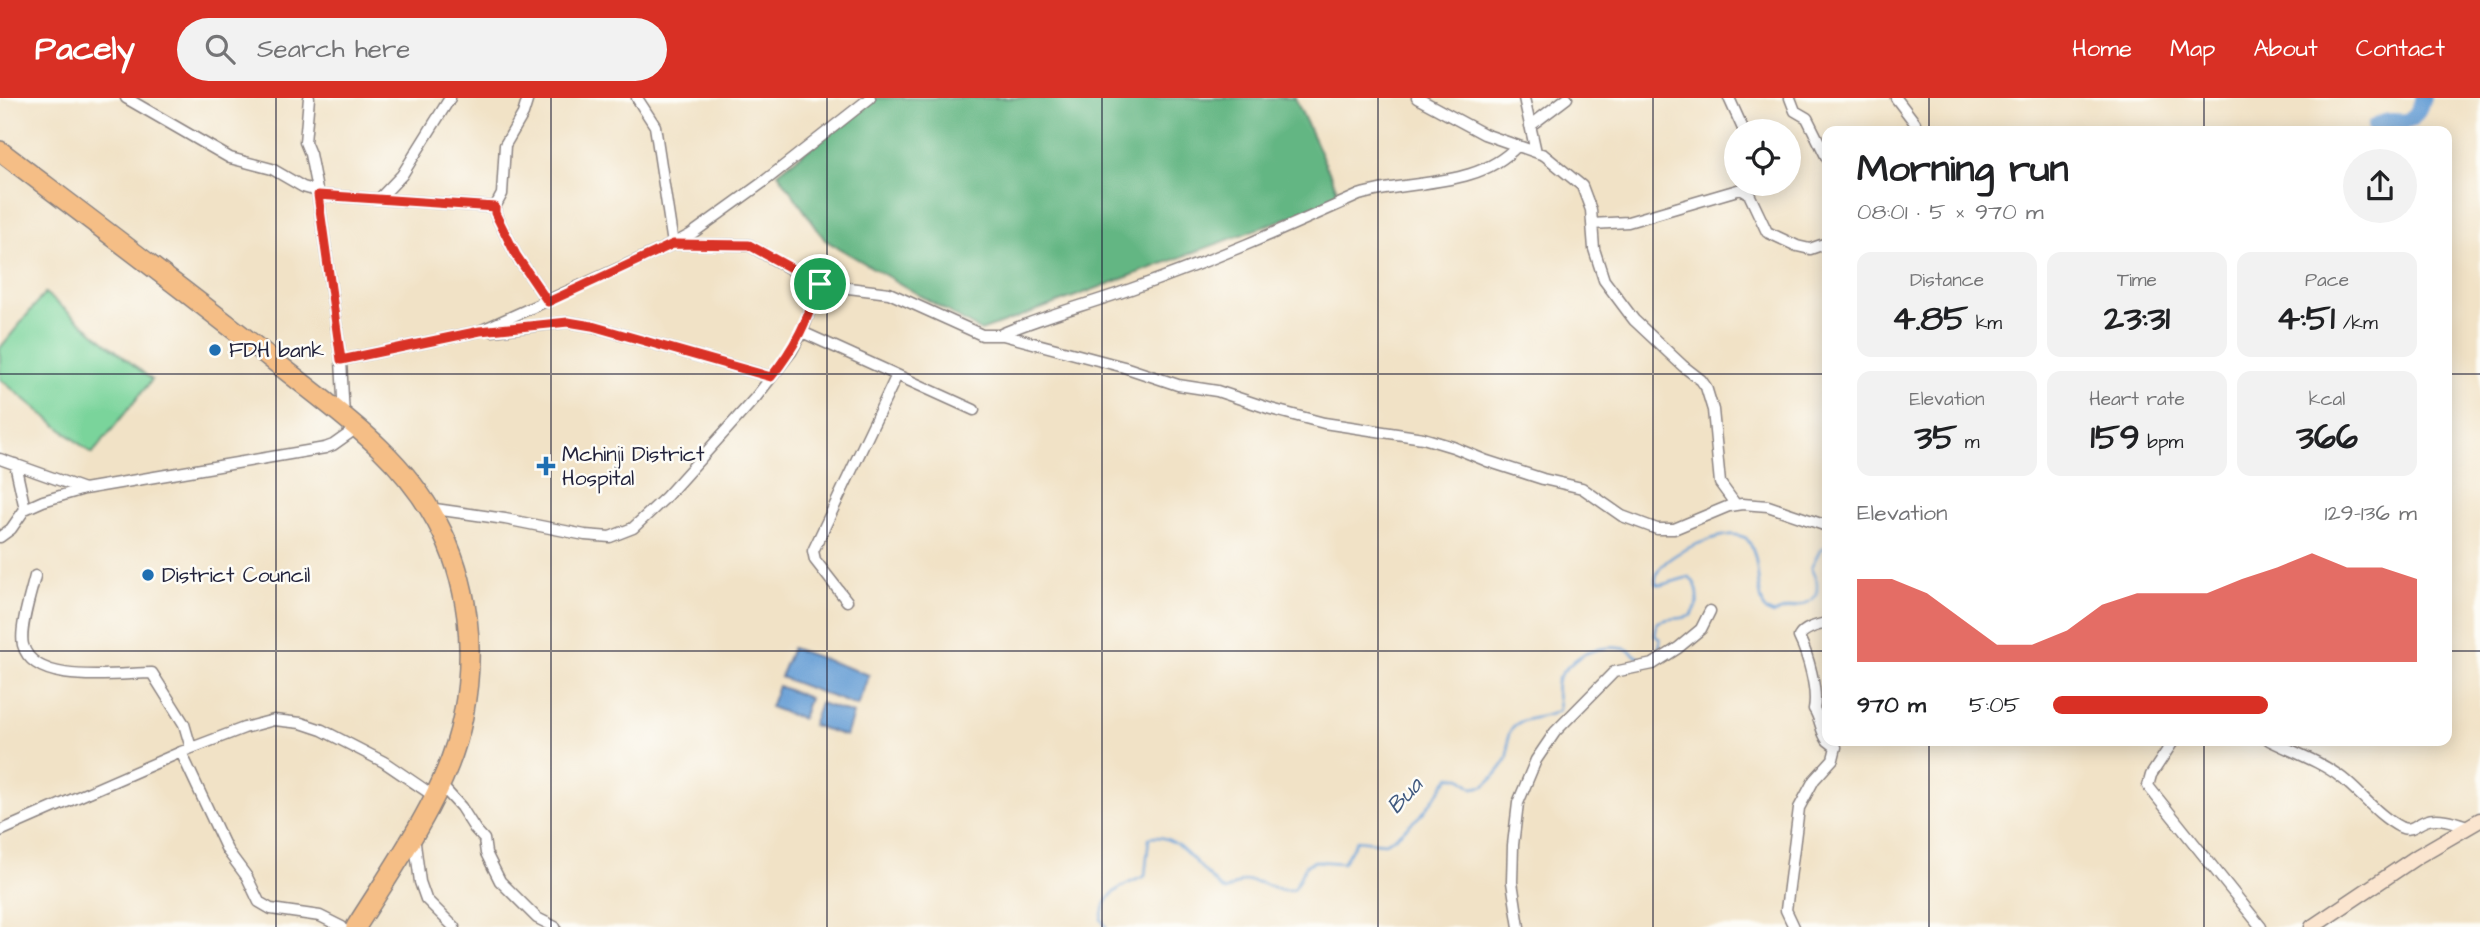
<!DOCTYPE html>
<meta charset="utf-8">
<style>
body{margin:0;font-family:"Architects Daughter",sans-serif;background:#f2f2f2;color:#202124;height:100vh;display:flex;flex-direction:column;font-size:26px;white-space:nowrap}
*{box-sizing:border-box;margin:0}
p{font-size:23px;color:#757577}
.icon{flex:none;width:38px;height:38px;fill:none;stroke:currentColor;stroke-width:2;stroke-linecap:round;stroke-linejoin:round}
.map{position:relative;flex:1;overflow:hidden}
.drawer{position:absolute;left:1822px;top:28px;width:630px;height:620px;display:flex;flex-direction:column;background:#fff;border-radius:14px;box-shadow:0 4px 18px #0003}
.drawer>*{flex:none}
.fabs{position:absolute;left:1724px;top:21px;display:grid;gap:14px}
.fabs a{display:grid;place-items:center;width:77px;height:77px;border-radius:50%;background:#fff;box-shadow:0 4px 18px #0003;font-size:35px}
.pin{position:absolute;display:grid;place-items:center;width:60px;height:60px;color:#fff;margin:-30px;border:4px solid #fff;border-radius:50%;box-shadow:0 2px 7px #0007}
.round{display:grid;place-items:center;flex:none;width:74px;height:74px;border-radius:37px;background:#f2f2f2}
.headline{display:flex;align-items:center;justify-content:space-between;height:119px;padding:0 35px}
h1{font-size:38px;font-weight:800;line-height:52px}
.figures{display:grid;grid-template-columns:repeat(3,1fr);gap:10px;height:119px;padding:7px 35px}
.figures div{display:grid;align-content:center;border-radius:14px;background:#f2f2f2;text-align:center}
.figures b{font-size:35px;font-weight:800}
.figures small{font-size:19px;font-weight:400}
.figures p{font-size:19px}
.chart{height:196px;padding:14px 35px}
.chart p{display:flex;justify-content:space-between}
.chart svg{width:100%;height:126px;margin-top:7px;fill:#d93025;opacity:.7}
ul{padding:0 35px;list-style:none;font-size:23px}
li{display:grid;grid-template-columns:112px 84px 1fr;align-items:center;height:52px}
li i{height:18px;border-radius:9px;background:#d93025}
header{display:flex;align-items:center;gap:42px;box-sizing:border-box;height:98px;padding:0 35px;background:#d93025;color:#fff}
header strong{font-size:33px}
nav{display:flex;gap:38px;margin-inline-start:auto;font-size:24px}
.search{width:490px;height:63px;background:#f2f2f2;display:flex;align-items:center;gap:18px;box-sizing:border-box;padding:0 24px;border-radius:38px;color:#757577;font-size:26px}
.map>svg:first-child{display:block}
.green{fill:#7ad49b;stroke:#4e7b6b;stroke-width:2}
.forest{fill:#63b683;stroke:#426c5f;stroke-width:2}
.water{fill:#679fd5;stroke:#446088;stroke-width:2}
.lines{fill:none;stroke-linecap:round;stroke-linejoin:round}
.stream{stroke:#679fd5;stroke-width:2.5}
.river{stroke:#679fd5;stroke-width:16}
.street-casing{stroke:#8a8280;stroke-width:13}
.secondary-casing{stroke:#8a8280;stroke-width:17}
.highway-casing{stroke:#8a8280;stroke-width:22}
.street{stroke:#fff;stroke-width:10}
.secondary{stroke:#fbe5cf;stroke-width:14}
.highway{stroke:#f5be86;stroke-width:19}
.route-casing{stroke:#fff;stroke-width:14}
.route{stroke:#d93025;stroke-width:9}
.grid{fill:none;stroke:#22223b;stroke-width:2;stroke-opacity:0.55}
.poi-dot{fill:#1f6fb2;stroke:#fdfcf7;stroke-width:2.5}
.labels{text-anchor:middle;stroke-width:5;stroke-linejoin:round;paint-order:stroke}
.poi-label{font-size:21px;fill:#22223b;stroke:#fdfcf7;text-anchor:start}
.water-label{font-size:23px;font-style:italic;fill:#415a80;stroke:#fdfcf7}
</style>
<header>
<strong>Pacely</strong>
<div class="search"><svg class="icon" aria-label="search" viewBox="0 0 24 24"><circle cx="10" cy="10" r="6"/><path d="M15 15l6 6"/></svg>Search here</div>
<nav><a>Home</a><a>Map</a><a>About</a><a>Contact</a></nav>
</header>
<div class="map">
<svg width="2480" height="829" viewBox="0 0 2480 829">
<rect width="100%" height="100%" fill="#fdfcf7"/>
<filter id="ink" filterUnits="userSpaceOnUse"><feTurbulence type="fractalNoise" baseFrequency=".0143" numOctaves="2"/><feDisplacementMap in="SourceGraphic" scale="14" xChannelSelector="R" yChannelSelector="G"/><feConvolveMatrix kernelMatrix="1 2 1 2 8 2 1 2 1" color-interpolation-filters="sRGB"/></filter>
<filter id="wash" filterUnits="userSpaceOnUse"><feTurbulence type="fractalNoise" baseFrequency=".00686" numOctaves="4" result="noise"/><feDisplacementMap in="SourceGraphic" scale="28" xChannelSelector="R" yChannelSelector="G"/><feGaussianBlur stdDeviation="1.57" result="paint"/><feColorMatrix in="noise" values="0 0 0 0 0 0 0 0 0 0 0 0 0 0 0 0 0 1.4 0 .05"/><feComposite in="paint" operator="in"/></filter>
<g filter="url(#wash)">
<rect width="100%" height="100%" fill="#f1e2c6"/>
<!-- green -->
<path class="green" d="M 45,195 L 152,282 L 92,356 L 0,281 L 0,250 Z"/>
<!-- forest -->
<path class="forest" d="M 873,0 L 1295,0 L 1341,100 L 981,233 L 825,142 L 778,75 Z"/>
<!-- water -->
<path class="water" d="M 792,550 L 869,577 L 857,608 L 780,579 Z
M 778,588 L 809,600 L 802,621 L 770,609 Z
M 820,605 L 853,616 L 846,638 L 812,627 Z"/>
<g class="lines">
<!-- stream -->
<path class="stream" d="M 1106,829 L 1101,821 C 1106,793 1121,788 1145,778 L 1149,740 C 1178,731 1203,778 1225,793 C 1232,790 1238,784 1245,783 C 1263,781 1278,796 1294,791 L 1306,767 L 1315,763 L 1343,765 L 1357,742 L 1385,745 L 1393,741 L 1422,716 L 1450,679 L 1460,679 L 1473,690 L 1484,688 C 1491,683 1507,665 1508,657 C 1510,648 1505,638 1512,630 C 1523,617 1546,622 1559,612 C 1559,603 1555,593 1557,584 C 1559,575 1568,569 1574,563 C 1588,551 1609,547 1626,551 C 1632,553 1634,558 1640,560 C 1652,564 1661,552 1660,541 L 1655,538 L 1657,525 C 1667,518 1681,523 1692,517 C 1700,504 1701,489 1689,479 L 1661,487 L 1656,486 C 1651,460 1709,439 1729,437 C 1735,436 1741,438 1746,440 C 1762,458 1754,488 1765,512 L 1774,516 C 1789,508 1805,510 1817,497 L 1817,484 L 1811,470 L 1820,452 L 1827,448"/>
<!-- river -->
<path class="river" d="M 2376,33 L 2375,29 C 2398,12 2410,41 2423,0"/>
</g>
</g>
<g filter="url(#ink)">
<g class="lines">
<defs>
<path id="street" d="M 126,0 L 230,60 L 272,71 L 303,89 L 317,93
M 309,0 L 305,44 L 310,56 L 318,97 L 341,262 L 344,319
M 528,0 L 523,16 L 505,47 L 502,96 L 495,109 L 495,115 L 516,157 L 548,204
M 637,0 L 655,28 L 673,146
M 1417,0 L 1484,36 L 1544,57 L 1582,88 L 1591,112 L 1594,151 L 1604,182 L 1634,222 L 1683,268 L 1701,282 L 1706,289 L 1713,312 L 1720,385 L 1736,407
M 1524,0 L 1536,54
M 1729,0 L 1744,33
M 1790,0 L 1795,13 L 1807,20 L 1827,60
M 1896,0 L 1915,25 L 1914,33
M 1530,28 L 1567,0
M 318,97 L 495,109
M 379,101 L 402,77 L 450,0
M 1592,126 L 1628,124 L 1741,91 L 1749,96 L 1767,134 L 1797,148 L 1810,151 L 1827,145
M 673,146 L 749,147 L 813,184 L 824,187 L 889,195 L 982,237 L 1003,237 L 1124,269 L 1178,287 L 1217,293 L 1271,311 L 1324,325 L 1423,340 L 1453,349 L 1487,363 L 1543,381 L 1582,390 L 1622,418 L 1657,431 L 1674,431 L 1729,408 L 1742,406 L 1768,408 L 1827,428
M 492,233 L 568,224 L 592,228 L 771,279
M 802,234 L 974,312
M 999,237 C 1042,218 1087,207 1131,191 C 1209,164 1284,131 1359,97 C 1411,81 1477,91 1517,48
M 341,262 L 480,233 L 673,146 L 690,137 L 762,85 L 870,0
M 0,361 L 84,391
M 15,366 L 25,411
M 428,410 L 505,421 L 585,437 L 610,439 L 633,430 L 665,400 L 756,299 L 791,254 L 802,234 L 820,186
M 0,439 L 11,431 L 25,411 L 43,403 L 84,391 L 325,350 L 333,347 L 357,330
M 35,478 C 31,495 19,531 23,547 C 34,589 119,575 152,575 L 184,626 L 191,650
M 847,503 L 815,462 L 813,453 L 897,277
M 1827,525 C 1817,527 1804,530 1799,539 C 1808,557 1818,592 1814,611 C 1821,621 1820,632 1827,642
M 2174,642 L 2151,677 L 2148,688 L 2261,829
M 2269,642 C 2293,654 2320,663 2342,680 C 2361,695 2377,717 2400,729 C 2411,734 2415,727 2425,723 C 2438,718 2455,724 2467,728
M 181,654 L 227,752 L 247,779 L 259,804 L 271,811 L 320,818 L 342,829
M 440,686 L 461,709 L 475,731 L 484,741 L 486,755 L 500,783 L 537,820 L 555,829
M 0,733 L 181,654 L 244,630 L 274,622 L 301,625 L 322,632 L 384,664 L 434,698
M 414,738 L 420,784 L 426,801 L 454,829
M 1519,829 L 1512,784 L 1513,747 L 1518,705 L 1536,662 L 1555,634 L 1614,574 L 1653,566 L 1678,550 L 1701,531 L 1710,513
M 1794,829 L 1786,812 L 1799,710 L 1814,682 L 1833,661 L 1836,649 L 1827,642"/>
<path id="secondary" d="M 2312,829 L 2418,758 L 2480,722"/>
<path id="highway" d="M 0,53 C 91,122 183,191 273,262 C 333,311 399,353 437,424 C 469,483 476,552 463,618 C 449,693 396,765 356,829"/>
</defs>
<!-- street casing -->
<use href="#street" class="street-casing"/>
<!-- secondary casing -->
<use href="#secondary" class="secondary-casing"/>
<!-- highway casing -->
<use href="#highway" class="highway-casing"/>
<!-- street -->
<use href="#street" class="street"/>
<!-- secondary -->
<use href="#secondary" class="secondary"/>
<!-- highway -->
<use href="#highway" class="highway"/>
</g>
</g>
<g class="lines" filter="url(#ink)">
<defs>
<path id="route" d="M 318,97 L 495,109 L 495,115 L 516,157 L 548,204 L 673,146 L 749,147 L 820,186 C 806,224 797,247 771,279 L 592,228 L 568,224 L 480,233 L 341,262 Z"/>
</defs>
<!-- route casing -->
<use href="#route" class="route-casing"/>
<!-- route -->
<use href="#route" class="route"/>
</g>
<!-- grid -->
<path class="grid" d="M 276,0 L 276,829M 551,0 L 551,829M 827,0 L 827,829M 1102,0 L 1102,829M 1378,0 L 1378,829M 1653,0 L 1653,829M 1929,0 L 1929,33M 2204,0 L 2204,33M 0,276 L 1827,276M 2446,276 L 2480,276M 0,553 L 1827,553M 2446,553 L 2480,553M 1929,642 L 1929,829M 2204,642 L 2204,829"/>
<!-- markers -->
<g class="poi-dot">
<circle cx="215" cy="252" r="7"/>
<path d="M542.5 357.5h7v7h7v7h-7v7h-7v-7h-7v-7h7z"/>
<circle cx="148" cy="477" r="7"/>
</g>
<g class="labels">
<!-- poi labels -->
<g class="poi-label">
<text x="229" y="259">FDH bank</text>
<text x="562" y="363">Mchinji District<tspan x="562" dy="24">Hospital</tspan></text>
<text x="162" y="484">District Council</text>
</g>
<!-- water labels -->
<g class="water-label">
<text transform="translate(1404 697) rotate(-47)" y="8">Bua</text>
</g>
</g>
</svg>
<div class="fabs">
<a><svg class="icon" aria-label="locate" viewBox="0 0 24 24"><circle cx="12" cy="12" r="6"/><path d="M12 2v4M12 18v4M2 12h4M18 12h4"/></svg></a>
</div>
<div class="pin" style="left:820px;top:186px;background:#1e9e55"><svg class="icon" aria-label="arrive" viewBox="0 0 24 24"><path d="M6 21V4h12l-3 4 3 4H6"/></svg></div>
<section class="drawer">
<div class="headline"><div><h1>Morning run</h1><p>08:01 · 5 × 970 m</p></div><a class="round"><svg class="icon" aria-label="share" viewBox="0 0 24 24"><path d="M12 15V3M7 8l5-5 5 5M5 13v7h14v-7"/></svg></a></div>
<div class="figures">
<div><p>Distance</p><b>4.85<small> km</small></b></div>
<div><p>Time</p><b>23:31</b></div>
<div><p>Pace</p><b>4:51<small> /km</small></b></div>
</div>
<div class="figures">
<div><p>Elevation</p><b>35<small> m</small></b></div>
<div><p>Heart rate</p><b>159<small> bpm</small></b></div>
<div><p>kcal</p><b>366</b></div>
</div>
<div class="chart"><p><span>Elevation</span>129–136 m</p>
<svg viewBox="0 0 160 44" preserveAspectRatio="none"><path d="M0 44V15L10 15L20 20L30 29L40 38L50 38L60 33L70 24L80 20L90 20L100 20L110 15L120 11L130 6L140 11L150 11L160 15V44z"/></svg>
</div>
<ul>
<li><b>970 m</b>5:05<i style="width:59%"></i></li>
</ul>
</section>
</div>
